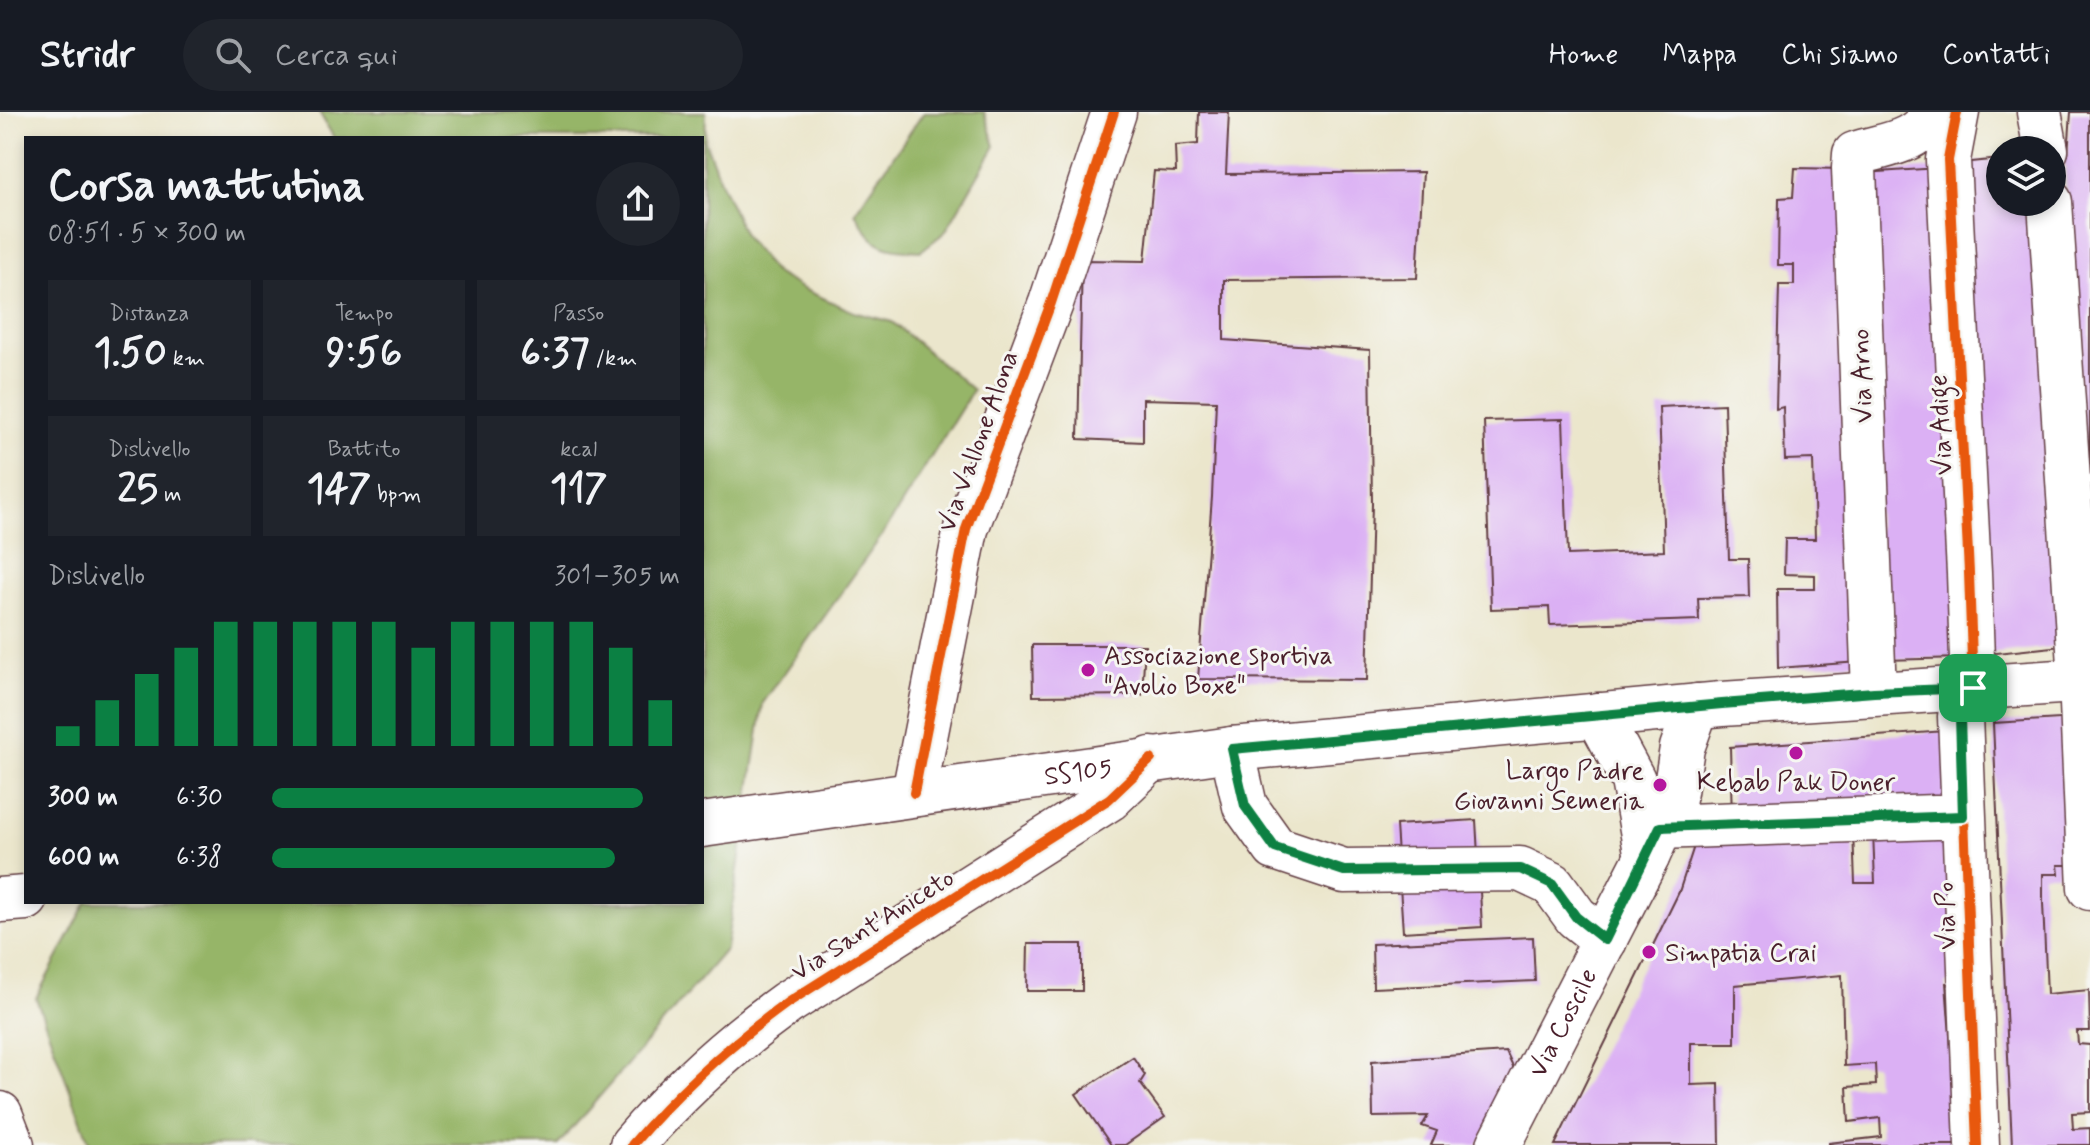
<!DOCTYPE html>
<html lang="it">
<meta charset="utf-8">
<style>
body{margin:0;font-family:Mynerve,sans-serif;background:#20242c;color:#f1f3f6;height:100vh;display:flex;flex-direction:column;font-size:30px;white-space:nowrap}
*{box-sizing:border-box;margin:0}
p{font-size:26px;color:#9ea1a6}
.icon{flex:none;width:44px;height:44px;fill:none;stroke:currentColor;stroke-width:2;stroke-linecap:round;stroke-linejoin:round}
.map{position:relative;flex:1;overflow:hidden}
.details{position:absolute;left:24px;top:24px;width:680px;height:768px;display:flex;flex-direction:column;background:#171b24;border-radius:0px;box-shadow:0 4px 12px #0003}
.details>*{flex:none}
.buttons{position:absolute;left:1986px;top:24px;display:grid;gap:16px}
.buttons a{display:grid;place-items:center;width:80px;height:80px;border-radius:50%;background:#171b24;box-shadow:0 4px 12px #0003;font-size:40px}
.pin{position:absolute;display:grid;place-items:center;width:68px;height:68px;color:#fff;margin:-34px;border-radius:16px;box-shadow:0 4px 12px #0006}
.round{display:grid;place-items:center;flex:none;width:84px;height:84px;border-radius:42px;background:#20242c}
.headline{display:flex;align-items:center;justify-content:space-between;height:136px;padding:0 24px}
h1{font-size:44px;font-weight:700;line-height:60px}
.figures{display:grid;grid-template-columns:repeat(3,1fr);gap:12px;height:136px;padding:8px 24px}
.figures div{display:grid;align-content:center;border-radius:0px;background:#20242c;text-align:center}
.figures b{font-size:40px;font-weight:700}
.figures small{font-size:22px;font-weight:400}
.figures p{font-size:22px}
.chart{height:224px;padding:16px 24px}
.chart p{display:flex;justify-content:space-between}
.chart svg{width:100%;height:144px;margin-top:8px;stroke:#0b8043;stroke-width:6}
ul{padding:0 24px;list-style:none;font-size:26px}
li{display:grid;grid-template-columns:128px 96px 1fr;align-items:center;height:60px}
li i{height:20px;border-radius:10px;background:#0b8043}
header{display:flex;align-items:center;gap:48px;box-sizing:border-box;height:112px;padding:0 40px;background:#171b24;border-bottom:2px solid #363941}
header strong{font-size:38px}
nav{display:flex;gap:44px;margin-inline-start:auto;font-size:28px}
.search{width:560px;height:72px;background:#20242c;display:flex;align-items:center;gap:20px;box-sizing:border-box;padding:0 28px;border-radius:44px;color:#9ea1a6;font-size:30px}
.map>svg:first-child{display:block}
.forest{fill:#96b568;stroke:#706a4a;stroke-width:2}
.building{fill:#dbb0f4}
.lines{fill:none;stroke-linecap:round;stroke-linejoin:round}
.minor-casing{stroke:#623d43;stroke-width:47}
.major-casing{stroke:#623d43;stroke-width:47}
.minor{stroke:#fff;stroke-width:44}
.major{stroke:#fff;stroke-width:44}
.cycleway-casing{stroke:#f6f6f2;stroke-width:15}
.cycleway{stroke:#e8590c;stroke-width:10}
.route-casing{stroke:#fff;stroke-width:16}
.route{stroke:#0b8043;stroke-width:10}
.poi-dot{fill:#b5179e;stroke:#f6f6f2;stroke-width:3}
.labels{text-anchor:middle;stroke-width:6;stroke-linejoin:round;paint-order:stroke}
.street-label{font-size:26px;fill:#4a1f2b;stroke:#f6f6f2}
.poi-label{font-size:26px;fill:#4a1f2b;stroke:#f6f6f2;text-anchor:start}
</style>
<header>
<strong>Stridr</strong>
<div class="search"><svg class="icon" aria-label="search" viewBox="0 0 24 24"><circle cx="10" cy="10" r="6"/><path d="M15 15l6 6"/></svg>Cerca qui</div>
<nav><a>Home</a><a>Mappa</a><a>Chi siamo</a><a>Contatti</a></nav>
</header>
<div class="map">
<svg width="2090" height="1033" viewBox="0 0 2090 1033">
<rect width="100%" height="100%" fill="#f6f6f2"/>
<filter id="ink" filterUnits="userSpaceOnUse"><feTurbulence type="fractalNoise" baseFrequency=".0125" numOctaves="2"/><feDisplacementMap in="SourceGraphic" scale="16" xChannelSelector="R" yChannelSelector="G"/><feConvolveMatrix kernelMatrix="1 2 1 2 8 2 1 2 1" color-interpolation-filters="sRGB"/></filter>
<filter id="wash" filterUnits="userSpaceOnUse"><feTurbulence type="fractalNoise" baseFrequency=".006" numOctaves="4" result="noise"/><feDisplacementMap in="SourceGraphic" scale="32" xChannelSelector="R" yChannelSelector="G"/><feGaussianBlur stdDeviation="1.8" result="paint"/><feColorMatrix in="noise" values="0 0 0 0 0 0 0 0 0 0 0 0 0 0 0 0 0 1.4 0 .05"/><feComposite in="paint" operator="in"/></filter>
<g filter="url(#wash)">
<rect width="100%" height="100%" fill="#ebe6cc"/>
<!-- forest -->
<path class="forest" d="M 319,0 L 706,0 L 705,29 L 723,76 L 745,125 L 775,161 L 803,177 L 854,200 L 892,210 L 973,278 L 883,422 L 763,591 L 726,837 L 558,1033 L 90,1033 L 36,886 L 87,790 L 702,790 L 702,26 L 334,26 Z
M 924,0 L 984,0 L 995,34 L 945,120 L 921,139 C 881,137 874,135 855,100 Z"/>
<g id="blocks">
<!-- building -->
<path class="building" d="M 1199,0 L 1229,0 L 1226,62 L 1423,60 L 1417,166 L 1224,168 L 1224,228 L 1370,238 L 1372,392 L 1367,568 L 1198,567 L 1212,385 L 1216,289 L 1143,287 L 1143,330 L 1078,327 L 1082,148 L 1145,149 L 1154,59 L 1176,60 L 1175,34 L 1198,32 Z
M 2071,0 L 2090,0 L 2090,431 L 2064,44 L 2068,43 Z
M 2000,47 L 2000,90 L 2047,90 L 2070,533 L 1988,542 L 1961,51 Z
M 1795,56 L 1844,57 L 1859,550 L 1778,556 L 1777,477 L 1815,477 L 1815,463 L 1784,462 L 1785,427 L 1815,427 L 1813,347 L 1785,348 L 1783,295 L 1776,297 L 1779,173 L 1794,173 L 1794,153 L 1778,153 L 1779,86 L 1793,85 Z
M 1938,56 L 1963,546 L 1883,548 L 1864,61 Z
M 1724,292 L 1729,447 L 1748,447 L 1749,485 L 1698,486 L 1699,508 L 1550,513 L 1549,495 L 1491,497 L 1484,309 L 1563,307 L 1568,443 L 1664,439 L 1659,295 Z
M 1032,533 L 1145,533 L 1142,583 L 1033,584 Z
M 2076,606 L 2083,753 L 2058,753 L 2059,762 L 2043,762 L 2043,791 L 2047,882 L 2089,878 L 2090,919 L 2077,919 L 2078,932 L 2090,933 L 2090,1000 L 2072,1001 L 2073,1017 L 2090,1016 L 2090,1033 L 2012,1033 L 1993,611 Z
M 1945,619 L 1951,695 L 1732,706 L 1730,635 Z
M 1476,708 L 1482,815 L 1403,820 L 1396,713 Z
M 1951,716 L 1957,870 L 1946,871 L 1957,1018 L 1967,1033 L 1829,1033 L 1829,1031 L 1881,1025 L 1880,1006 L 1849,1010 L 1847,975 L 1876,973 L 1875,952 L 1844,954 L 1842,863 L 1735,873 L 1735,931 L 1691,931 L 1691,973 L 1719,972 L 1720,1033 L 1555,1033 L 1679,780 L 1696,728 L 1853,718 L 1855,771 L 1875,771 L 1873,719 Z
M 1533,825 L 1535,869 L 1373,876 L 1372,832 Z
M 1028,832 L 1082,832 L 1082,879 L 1027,879 Z
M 1506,940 L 1517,964 L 1477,1033 L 1431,1033 L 1437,1019 L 1422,1014 L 1428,1004 L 1373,1005 L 1372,949 Z
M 1133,945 L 1145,963 L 1140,971 L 1165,1005 L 1125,1033 L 1111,1033 L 1076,982 Z"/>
</g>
</g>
<g filter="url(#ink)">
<use href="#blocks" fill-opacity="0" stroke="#623d43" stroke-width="2"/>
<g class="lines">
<defs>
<path id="minor" d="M 1957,0 L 1948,48 L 1969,461 L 1973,576 L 1960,604 L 1977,1033
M 2039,0 L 2046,38
M 2050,90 L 2081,568 L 2090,776
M 1874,580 L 1854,56 L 1855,42 C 1886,32 1917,32 1934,0
M 1232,637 L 1245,694 L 1275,736 L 1344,759 L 1520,757 L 1552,772 L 1576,805 L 1605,828
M 914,681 L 966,417 L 1051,191 L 1114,0
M 1660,715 L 1963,704
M 0,1002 L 12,1033
M 632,1033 C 679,978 729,933 787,891 L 1109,687 L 1151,647"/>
<g id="major">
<path d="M 1598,603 L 1633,668 L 1647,745"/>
<path id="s1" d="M 702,713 L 1232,637 L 1722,592 L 2090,568"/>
<path d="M 0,788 L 26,786"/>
<path id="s2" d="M 1499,1033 L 1647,745 L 1674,686 L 1682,636 L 1697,594"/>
</g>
</defs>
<!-- minor casing -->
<use href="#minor" class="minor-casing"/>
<!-- major casing -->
<use href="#major" class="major-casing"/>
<!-- minor -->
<use href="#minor" class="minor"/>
<!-- major -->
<use href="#major" class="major"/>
<defs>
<path id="cycleway" d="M 1957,0 L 1948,48 L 1969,461 L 1973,576 L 1960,604 L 1977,1033
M 914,681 L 966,417 L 1051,191 L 1114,0
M 632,1033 C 679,978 729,933 787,891 L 1109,687 L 1151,647"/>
</defs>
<!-- cycleway casing -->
<use href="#cycleway" class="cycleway-casing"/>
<!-- cycleway -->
<use href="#cycleway" class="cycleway"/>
</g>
</g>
<g class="lines" filter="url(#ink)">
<defs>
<path id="route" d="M 1973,576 L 1960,604 L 1963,704 L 1660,715 L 1605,828 L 1576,805 L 1552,772 L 1520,757 L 1344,759 L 1275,736 L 1245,694 L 1232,637 L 1722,592 L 1874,580 Z"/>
</defs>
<!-- route casing -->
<use href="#route" class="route-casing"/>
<!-- route -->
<use href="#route" class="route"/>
</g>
<!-- markers -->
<g class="poi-dot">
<circle cx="1088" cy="558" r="8"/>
<circle cx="1796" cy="641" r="8"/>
<circle cx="1660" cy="673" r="8"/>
<circle cx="1649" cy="840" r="8"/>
</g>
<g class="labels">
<!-- street labels -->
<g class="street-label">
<text transform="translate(1861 264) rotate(-92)" y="9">Via Arno</text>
<text transform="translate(1940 313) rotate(-93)" y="9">Via Adige</text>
<text transform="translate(977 329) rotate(-70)" y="9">Via Vallone Alona</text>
<text dy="9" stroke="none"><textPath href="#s1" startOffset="380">SS105</textPath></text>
<text transform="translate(1945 804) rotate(-92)" y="9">Via Po</text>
<text transform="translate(872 812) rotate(-32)" y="9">Via Sant'Aniceto</text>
<text dy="9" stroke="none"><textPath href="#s2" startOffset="138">Via Coscile</textPath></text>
</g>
<!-- poi labels -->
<g class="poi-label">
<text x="1104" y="552">Associazione sportiva<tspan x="1104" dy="30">"Avolio Boxe"</tspan></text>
<text x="1644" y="667" text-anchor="end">Largo Padre<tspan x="1644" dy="30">Giovanni Semeria</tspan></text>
<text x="1796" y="678" text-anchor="middle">Kebab Pak Doner</text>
<text x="1665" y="849">Simpatia Crai</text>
</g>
</g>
</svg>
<div class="buttons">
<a><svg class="icon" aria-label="layers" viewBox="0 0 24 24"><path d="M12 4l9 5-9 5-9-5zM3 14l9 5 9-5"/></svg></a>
</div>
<div class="pin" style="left:1973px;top:576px;background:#1e9e55"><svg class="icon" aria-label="arrive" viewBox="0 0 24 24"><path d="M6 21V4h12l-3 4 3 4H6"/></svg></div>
<section class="details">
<div class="headline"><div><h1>Corsa mattutina</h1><p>08:51 · 5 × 300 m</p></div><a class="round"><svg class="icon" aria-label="share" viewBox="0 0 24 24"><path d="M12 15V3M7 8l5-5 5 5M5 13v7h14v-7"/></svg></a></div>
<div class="figures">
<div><p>Distanza</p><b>1.50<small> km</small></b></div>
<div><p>Tempo</p><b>9:56</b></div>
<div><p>Passo</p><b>6:37<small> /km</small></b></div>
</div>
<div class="figures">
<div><p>Dislivello</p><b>25<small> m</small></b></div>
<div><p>Battito</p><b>147<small> bpm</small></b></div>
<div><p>kcal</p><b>117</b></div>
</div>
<div class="chart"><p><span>Dislivello</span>301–305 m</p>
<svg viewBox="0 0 160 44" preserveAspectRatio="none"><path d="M5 44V38M15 44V30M25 44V22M35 44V14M45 44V6M55 44V6M65 44V6M75 44V6M85 44V6M95 44V14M105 44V6M115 44V6M125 44V6M135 44V6M145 44V14M155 44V30"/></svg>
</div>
<ul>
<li><b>300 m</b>6:30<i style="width:91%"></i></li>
<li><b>600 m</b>6:38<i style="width:84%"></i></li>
</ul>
</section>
</div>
